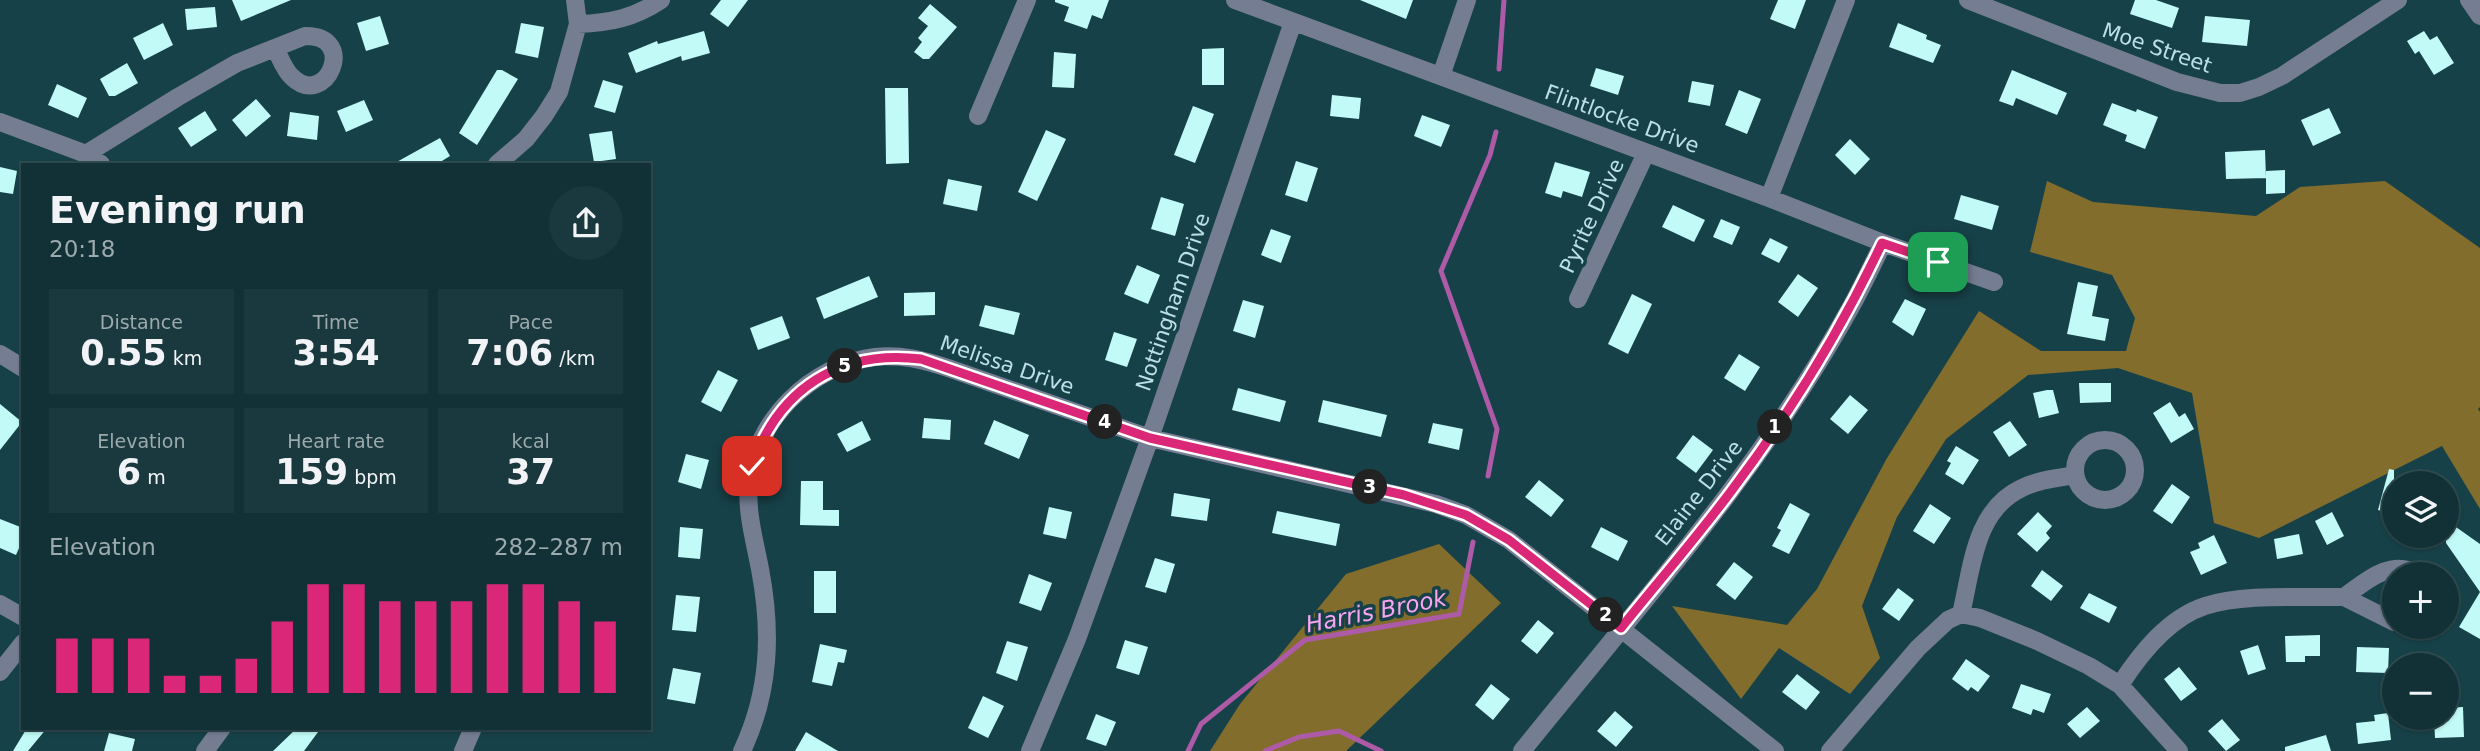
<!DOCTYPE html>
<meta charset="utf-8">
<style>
body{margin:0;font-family:"DejaVu Sans",sans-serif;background:#1a393e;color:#f1f3f6;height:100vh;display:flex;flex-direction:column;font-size:26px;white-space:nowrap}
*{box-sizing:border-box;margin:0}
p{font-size:23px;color:#9ca9ad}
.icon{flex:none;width:38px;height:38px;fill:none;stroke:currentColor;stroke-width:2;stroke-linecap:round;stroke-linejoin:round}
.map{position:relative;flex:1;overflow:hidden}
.panel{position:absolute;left:21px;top:163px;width:630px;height:567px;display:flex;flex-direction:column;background:#113136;border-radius:0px;box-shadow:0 2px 5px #0004,0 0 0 2px #304c51}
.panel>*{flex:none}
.tools{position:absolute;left:2382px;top:471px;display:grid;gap:14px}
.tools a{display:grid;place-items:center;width:77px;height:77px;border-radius:50%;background:#113136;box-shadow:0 2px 5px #0004,0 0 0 2px #304c51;font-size:35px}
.pin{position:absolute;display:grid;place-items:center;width:60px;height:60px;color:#fff;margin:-30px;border-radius:14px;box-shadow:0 4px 10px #0006}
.km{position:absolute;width:35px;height:35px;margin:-18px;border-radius:50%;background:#222;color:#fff;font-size:19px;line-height:35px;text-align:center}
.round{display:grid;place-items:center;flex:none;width:74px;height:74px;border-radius:37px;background:#1a393e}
.headline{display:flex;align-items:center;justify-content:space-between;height:119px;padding:0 28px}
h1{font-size:38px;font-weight:700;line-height:52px}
.stats{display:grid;grid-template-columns:repeat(3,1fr);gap:10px;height:119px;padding:7px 28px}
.stats div{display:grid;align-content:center;border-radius:0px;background:#1a393e;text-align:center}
.stats b{font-size:35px;font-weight:700}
.stats small{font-size:19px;font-weight:400}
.stats p{font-size:19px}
.chart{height:196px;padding:14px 28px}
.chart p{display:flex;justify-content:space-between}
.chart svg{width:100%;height:126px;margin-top:7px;stroke:#db2777;stroke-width:6}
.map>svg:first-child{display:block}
.forest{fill:#826d2d}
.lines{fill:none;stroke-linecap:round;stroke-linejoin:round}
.stream{stroke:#ad5ba7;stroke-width:5}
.building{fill:#c1faf6}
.minor{stroke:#757d93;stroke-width:18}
.route-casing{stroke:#fff;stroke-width:14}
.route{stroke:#db2777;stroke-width:9}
.labels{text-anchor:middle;stroke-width:7;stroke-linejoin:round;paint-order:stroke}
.street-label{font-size:21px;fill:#bce0e7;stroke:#174148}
.water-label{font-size:23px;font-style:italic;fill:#faa5f2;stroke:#174148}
</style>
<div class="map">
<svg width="2480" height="751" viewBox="0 0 2480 751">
<rect width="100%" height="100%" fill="#174148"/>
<!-- forest -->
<path class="forest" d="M 2047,181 L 2093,202 L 2256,216 L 2300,187 L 2385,181 L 2480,248 L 2480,407 L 2478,409 L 2480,412 L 2480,509 L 2442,446 L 2259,538 L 2214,523 L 2192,393 L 2118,368 L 2028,375 L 1946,439 L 1897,517 L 1862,606 L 1880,658 L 1850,694 L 1779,648 L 1741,699 L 1672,606 L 1787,625 L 1817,589 L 1887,458 L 1979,311 L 2041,351 L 2126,351 L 2135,318 L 2112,275 L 2030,252 Z
M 1439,544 L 1501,603 L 1346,751 L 1210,751 L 1240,704 L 1346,574 Z"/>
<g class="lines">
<!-- stream -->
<path class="stream" d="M 1499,69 L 1504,0
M 1488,476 L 1497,429 L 1441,271 L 1490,155 L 1496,132
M 1188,751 L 1201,724 L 1305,640 L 1459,614 L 1473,542
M 1265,751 L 1299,737 L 1339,731 L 1381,751"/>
</g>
<!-- building -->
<path class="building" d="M 232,0 L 291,0 L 241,21 Z
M 721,0 L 748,0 L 728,27 L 710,14 Z
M 1055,0 L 1109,0 L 1102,19 L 1092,15 L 1087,29 L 1064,21 L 1069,7 L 1055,2 Z
M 1360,0 L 1413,0 L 1406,19 Z
M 1778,0 L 1806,0 L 1795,29 L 1770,19 Z
M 2135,0 L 2156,0 L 2179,8 L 2172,28 L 2130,14 Z
M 930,4 L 957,27 L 929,59 L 923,59 L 914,52 L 922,42 L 918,38 L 928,26 L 918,18 Z
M 215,7 L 217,27 L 187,30 L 185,9 Z
M 380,16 L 389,44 L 366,51 L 357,23 Z
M 2205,16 L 2250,20 L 2247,46 L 2202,42 Z
M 163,23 L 173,45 L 144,60 L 133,38 Z
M 521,23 L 544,27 L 538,58 L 515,53 Z
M 1898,23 L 1927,35 L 1926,39 L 1941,45 L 1933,63 L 1889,47 Z
M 704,31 L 710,53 L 682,61 L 681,56 L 636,73 L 628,53 L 657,41 L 658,44 Z
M 2424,31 L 2430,40 L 2437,36 L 2454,63 L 2434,75 L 2419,51 L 2415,54 L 2407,41 Z
M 1224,48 L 1224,85 L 1202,85 L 1202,49 Z
M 1054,52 L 1076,54 L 1074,88 L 1052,87 Z
M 127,63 L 138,83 L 115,96 L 109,96 L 100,79 Z
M 1596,68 L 1624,76 L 1618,95 L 1590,86 Z
M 497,70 L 502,70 L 518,79 L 477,145 L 459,133 Z
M 2012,70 L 2067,93 L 2057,115 L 2016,98 L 2013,106 L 1999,101 Z
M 603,80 L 623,86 L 615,113 L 594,107 Z
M 1692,81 L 1714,85 L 1710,106 L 1688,102 Z
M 57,84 L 87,98 L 78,118 L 48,105 Z
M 885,88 L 908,88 L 909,163 L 886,164 Z
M 1739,90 L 1761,99 L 1747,134 L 1725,125 Z
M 1332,95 L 1361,98 L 1359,119 L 1330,116 Z
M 256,99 L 271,116 L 246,137 L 232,120 Z
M 364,100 L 373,120 L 346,132 L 337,111 Z
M 2112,103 L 2136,112 L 2137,109 L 2158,117 L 2145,149 L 2125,141 L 2127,135 L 2103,125 Z
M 1193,106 L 1214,114 L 1195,163 L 1174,155 Z
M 2329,108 L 2341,133 L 2313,146 L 2301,120 Z
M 205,111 L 217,130 L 191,147 L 178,128 Z
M 290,112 L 319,116 L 317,140 L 287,136 Z
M 1422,115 L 1450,125 L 1441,147 L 1414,136 Z
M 1046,130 L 1066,139 L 1037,201 L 1018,192 Z
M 612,131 L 616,159 L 594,162 L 589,134 Z
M 440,138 L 450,156 L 437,164 L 393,164 Z
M 1850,139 L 1870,159 L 1855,175 L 1835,155 Z
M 2265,150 L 2266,178 L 2226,179 L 2225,152 Z
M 1296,161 L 1318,168 L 1307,202 L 1285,195 Z
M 1555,162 L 1590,172 L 1582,197 L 1563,191 L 1561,198 L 1545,193 Z
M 0,167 L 17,171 L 13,194 L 0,192 Z
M 2285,170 L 2285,193 L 2266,194 L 2266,171 Z
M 948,179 L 982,186 L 977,211 L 943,204 Z
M 1961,195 L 1999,206 L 1992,230 L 1954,219 Z
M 1161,197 L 1184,204 L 1175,236 L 1151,229 Z
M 1673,205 L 1705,220 L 1694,242 L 1662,227 Z
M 1721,219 L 1740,227 L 1732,245 L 1713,237 Z
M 1271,229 L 1291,236 L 1281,263 L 1261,255 Z
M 1770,238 L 1788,247 L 1779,263 L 1761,254 Z
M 1137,265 L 1160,275 L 1148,304 L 1124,294 Z
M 1798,274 L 1818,288 L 1798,317 L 1778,302 Z
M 869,276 L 878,297 L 824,319 L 816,298 Z
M 2078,282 L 2098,286 L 2092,316 L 2109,319 L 2105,341 L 2067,334 Z
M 935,292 L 935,315 L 904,316 L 904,293 Z
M 1632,294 L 1652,304 L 1628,354 L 1608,344 Z
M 1905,299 L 1926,309 L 1913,336 L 1892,322 Z
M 1243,300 L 1264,306 L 1255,338 L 1233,331 Z
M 985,305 L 1020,313 L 1014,335 L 979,326 Z
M 782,316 L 790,338 L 758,350 L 750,328 Z
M 1114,332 L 1137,339 L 1127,367 L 1105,360 Z
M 1739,354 L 1760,367 L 1745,391 L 1724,378 Z
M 718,370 L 738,380 L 721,412 L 701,402 Z
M 2079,383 L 2111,383 L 2111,402 L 2080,403 Z
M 1238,388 L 1286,401 L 1280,422 L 1232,410 Z
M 2047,390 L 2053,390 L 2059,413 L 2039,418 L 2033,393 Z
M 1850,395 L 1868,410 L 1848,434 L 1830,419 Z
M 1323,400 L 1387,415 L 1381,437 L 1318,422 Z
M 2170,402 L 2179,417 L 2185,413 L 2194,429 L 2171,443 L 2153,413 Z
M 0,404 L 22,422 L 0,450 Z
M 924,418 L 951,420 L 950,440 L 922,438 Z
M 994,420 L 1029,435 L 1019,459 L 984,444 Z
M 862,421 L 871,440 L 847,452 L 837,434 Z
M 2010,421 L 2027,445 L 2009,457 L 1993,432 Z
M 1433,423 L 1463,429 L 1459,450 L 1428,443 Z
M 1693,435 L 1713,450 L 1696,473 L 1676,458 Z
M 1956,446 L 1979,460 L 1963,485 L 1945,474 L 1951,463 L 1947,461 Z
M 686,454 L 709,460 L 701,489 L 678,482 Z
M 2389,469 L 2394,470 L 2394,514 L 2378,510 Z
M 1539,480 L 1564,500 L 1551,517 L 1525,497 Z
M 801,481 L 823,481 L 823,510 L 839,510 L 839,526 L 800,525 Z
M 2172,484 L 2190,497 L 2172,524 L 2153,511 Z
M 1174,493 L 1210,499 L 1207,521 L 1171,516 Z
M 1790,503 L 1810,514 L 1789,554 L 1772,546 L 1781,530 L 1777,528 Z
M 1930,504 L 1951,518 L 1934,544 L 1913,531 Z
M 1049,507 L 1072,512 L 1066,539 L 1043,534 Z
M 1277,511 L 1340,524 L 1336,546 L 1272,533 Z
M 2038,512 L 2052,526 L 2046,533 L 2050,538 L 2037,552 L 2017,534 Z
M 2332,512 L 2344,536 L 2327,545 L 2315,521 Z
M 0,519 L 23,528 L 23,539 L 16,555 L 0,548 Z
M 2446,520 L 2480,544 L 2480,639 L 2459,627 L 2480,592 L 2446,543 Z
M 680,527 L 703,529 L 700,559 L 678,557 Z
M 1601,527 L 1628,541 L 1618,561 L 1591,547 Z
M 2299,534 L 2303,554 L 2277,559 L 2274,539 Z
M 2214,535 L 2227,563 L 2201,575 L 2190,552 L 2200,548 L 2198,543 Z
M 1155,558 L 1175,564 L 1166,593 L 1145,587 Z
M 1734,562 L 1753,577 L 1735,600 L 1716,585 Z
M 2042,570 L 2063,586 L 2051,601 L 2031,586 Z
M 814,571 L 836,571 L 836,613 L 814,613 Z
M 1029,574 L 1052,583 L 1041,611 L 1019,603 Z
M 1898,588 L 1914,600 L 1899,621 L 1882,609 Z
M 2089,593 L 2117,607 L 2109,623 L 2080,608 Z
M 676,595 L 700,597 L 696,632 L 672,630 Z
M 1538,620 L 1554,633 L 1537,654 L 1521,641 Z
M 2320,635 L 2320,656 L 2305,656 L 2305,662 L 2286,662 L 2285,636 Z
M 1125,640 L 1148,647 L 1139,675 L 1116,668 Z
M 1007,641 L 1028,647 L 1017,681 L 996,673 Z
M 820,644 L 847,650 L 844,663 L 838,662 L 832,686 L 812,682 Z
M 2258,645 L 2266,669 L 2248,675 L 2240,651 Z
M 2357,647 L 2389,648 L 2388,673 L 2356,672 Z
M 1966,659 L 1990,676 L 1978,692 L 1971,687 L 1968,691 L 1952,679 Z
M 2179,667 L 2197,689 L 2181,701 L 2164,679 Z
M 673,668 L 701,673 L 695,704 L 667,699 Z
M 1797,674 L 1820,692 L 1806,710 L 1782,692 Z
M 1491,684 L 1510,699 L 1493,720 L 1475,705 Z
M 2021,684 L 2051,694 L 2044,713 L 2033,709 L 2031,715 L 2012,708 Z
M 983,696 L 1004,706 L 988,738 L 968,728 Z
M 2087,707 L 2100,721 L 2080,738 L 2067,724 Z
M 2463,707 L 2464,737 L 2435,738 L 2434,718 L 2446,718 L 2446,708 Z
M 1615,711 L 1633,727 L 1616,747 L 1597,731 Z
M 2388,713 L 2391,740 L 2358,744 L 2356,723 L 2375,721 L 2374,715 Z
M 1096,714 L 1116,722 L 1106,746 L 1086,739 Z
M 2222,719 L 2240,740 L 2226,751 L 2208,731 Z
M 27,728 L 47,728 L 28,751 L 13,751 Z
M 297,728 L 321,728 L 304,751 L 273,751 Z
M 806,732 L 838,751 L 795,751 Z
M 109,733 L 135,739 L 132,751 L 104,751 Z
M 2326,735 L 2331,751 L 2285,751 L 2285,747 Z"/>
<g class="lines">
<!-- minor -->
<path class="minor" d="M 1235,0 L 1769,198 L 1883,243 L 1994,282
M 1968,0 L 2177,82 L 2220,93 L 2240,93 L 2259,87 L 2282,76 L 2398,0
M 2469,0 L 2480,16
M 578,24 C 610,23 634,18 661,0
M 1441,76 L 1467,0
M 978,116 L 1027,0
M 0,122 L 86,154 L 101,164
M 86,154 L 178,97 L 237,63 L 305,36 C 359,35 326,110 292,77 C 284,70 280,57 275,48
M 497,164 L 526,139 L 544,116 L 559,92 L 578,24 L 575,0
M 1769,198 L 1846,0
M 1578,299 L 1646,153
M 0,354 L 23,368
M2075 470a30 30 0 1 1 60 0a30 30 0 1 1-60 0Z
M 0,604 L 23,617
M 1961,614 C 1972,569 1974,510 2022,488 C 2038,480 2057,478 2075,475
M 2394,622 L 2344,597 C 2365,582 2391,558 2417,574
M 0,672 L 23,643
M 2120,685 C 2140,654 2168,618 2205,606 C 2243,593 2303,598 2344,597
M 205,751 L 222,728
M 463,751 L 473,728
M 742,751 C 770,692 772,632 760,569 C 755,542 746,512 749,484 C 755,420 811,365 875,357 C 900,354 924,360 948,368 L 1150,438 L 1436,504 L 1466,515 L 1509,540 L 1775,751
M 1030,751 L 1077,639 L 1150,438 L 1293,22
M 1522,751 C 1638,607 1763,467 1852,305 C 1863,285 1873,264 1883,243
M 1830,751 L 1918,648 L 1948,620 L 1961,614 L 1980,618 L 2037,641 L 2089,666 L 2120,685 L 2179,751"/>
</g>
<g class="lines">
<defs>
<path id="route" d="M 752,466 C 778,389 840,349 921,359 L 1150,438 L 1404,495 L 1466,515 L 1509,540 L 1621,628 C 1658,582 1697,537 1732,490 C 1790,413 1841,330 1882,243 L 1938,262"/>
</defs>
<!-- route casing -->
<use href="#route" class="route-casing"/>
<!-- route -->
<use href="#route" class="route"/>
</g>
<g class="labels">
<!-- street labels -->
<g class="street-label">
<text transform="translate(2157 48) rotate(19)" y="7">Moe Street</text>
<text transform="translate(1622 119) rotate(20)" y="7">Flintlocke Drive</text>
<text transform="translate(1592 216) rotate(-65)" y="7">Pyrite Drive</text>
<text transform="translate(1173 302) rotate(-71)" y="7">Nottingham Drive</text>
<text transform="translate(1007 365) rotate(19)" y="7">Melissa Drive</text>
<text transform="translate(1699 493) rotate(-52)" y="7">Elaine Drive</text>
</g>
<!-- water labels -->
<g class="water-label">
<text transform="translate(1376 611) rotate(-11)" y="8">Harris Brook</text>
</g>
</g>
</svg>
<div class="tools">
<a><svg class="icon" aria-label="layers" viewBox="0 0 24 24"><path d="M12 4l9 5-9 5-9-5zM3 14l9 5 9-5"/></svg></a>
<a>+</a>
<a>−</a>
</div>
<div class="pin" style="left:1938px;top:262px;background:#1e9e55"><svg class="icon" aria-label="arrive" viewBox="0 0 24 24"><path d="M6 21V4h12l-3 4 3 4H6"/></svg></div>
<div class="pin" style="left:752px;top:466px;background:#d93025"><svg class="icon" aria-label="check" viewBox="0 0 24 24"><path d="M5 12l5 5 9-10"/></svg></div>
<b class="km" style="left:1775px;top:427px">1</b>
<b class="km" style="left:1606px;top:615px">2</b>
<b class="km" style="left:1370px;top:487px">3</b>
<b class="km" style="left:1105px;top:422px">4</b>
<b class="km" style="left:845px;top:366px">5</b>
<section class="panel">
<div class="headline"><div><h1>Evening run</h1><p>20:18</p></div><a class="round"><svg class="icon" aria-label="share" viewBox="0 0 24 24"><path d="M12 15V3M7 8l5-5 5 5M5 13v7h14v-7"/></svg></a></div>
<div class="stats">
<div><p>Distance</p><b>0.55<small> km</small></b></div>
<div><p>Time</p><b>3:54</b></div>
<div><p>Pace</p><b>7:06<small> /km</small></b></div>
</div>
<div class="stats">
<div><p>Elevation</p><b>6<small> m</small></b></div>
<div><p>Heart rate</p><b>159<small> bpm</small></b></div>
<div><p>kcal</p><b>37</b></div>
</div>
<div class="chart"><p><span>Elevation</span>282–287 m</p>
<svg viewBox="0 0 160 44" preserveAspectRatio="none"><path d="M5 44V25M15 44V25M25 44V25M35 44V38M45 44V38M55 44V32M65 44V19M75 44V6M85 44V6M95 44V12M105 44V12M115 44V12M125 44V6M135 44V6M145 44V12M155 44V19"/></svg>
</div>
</section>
</div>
